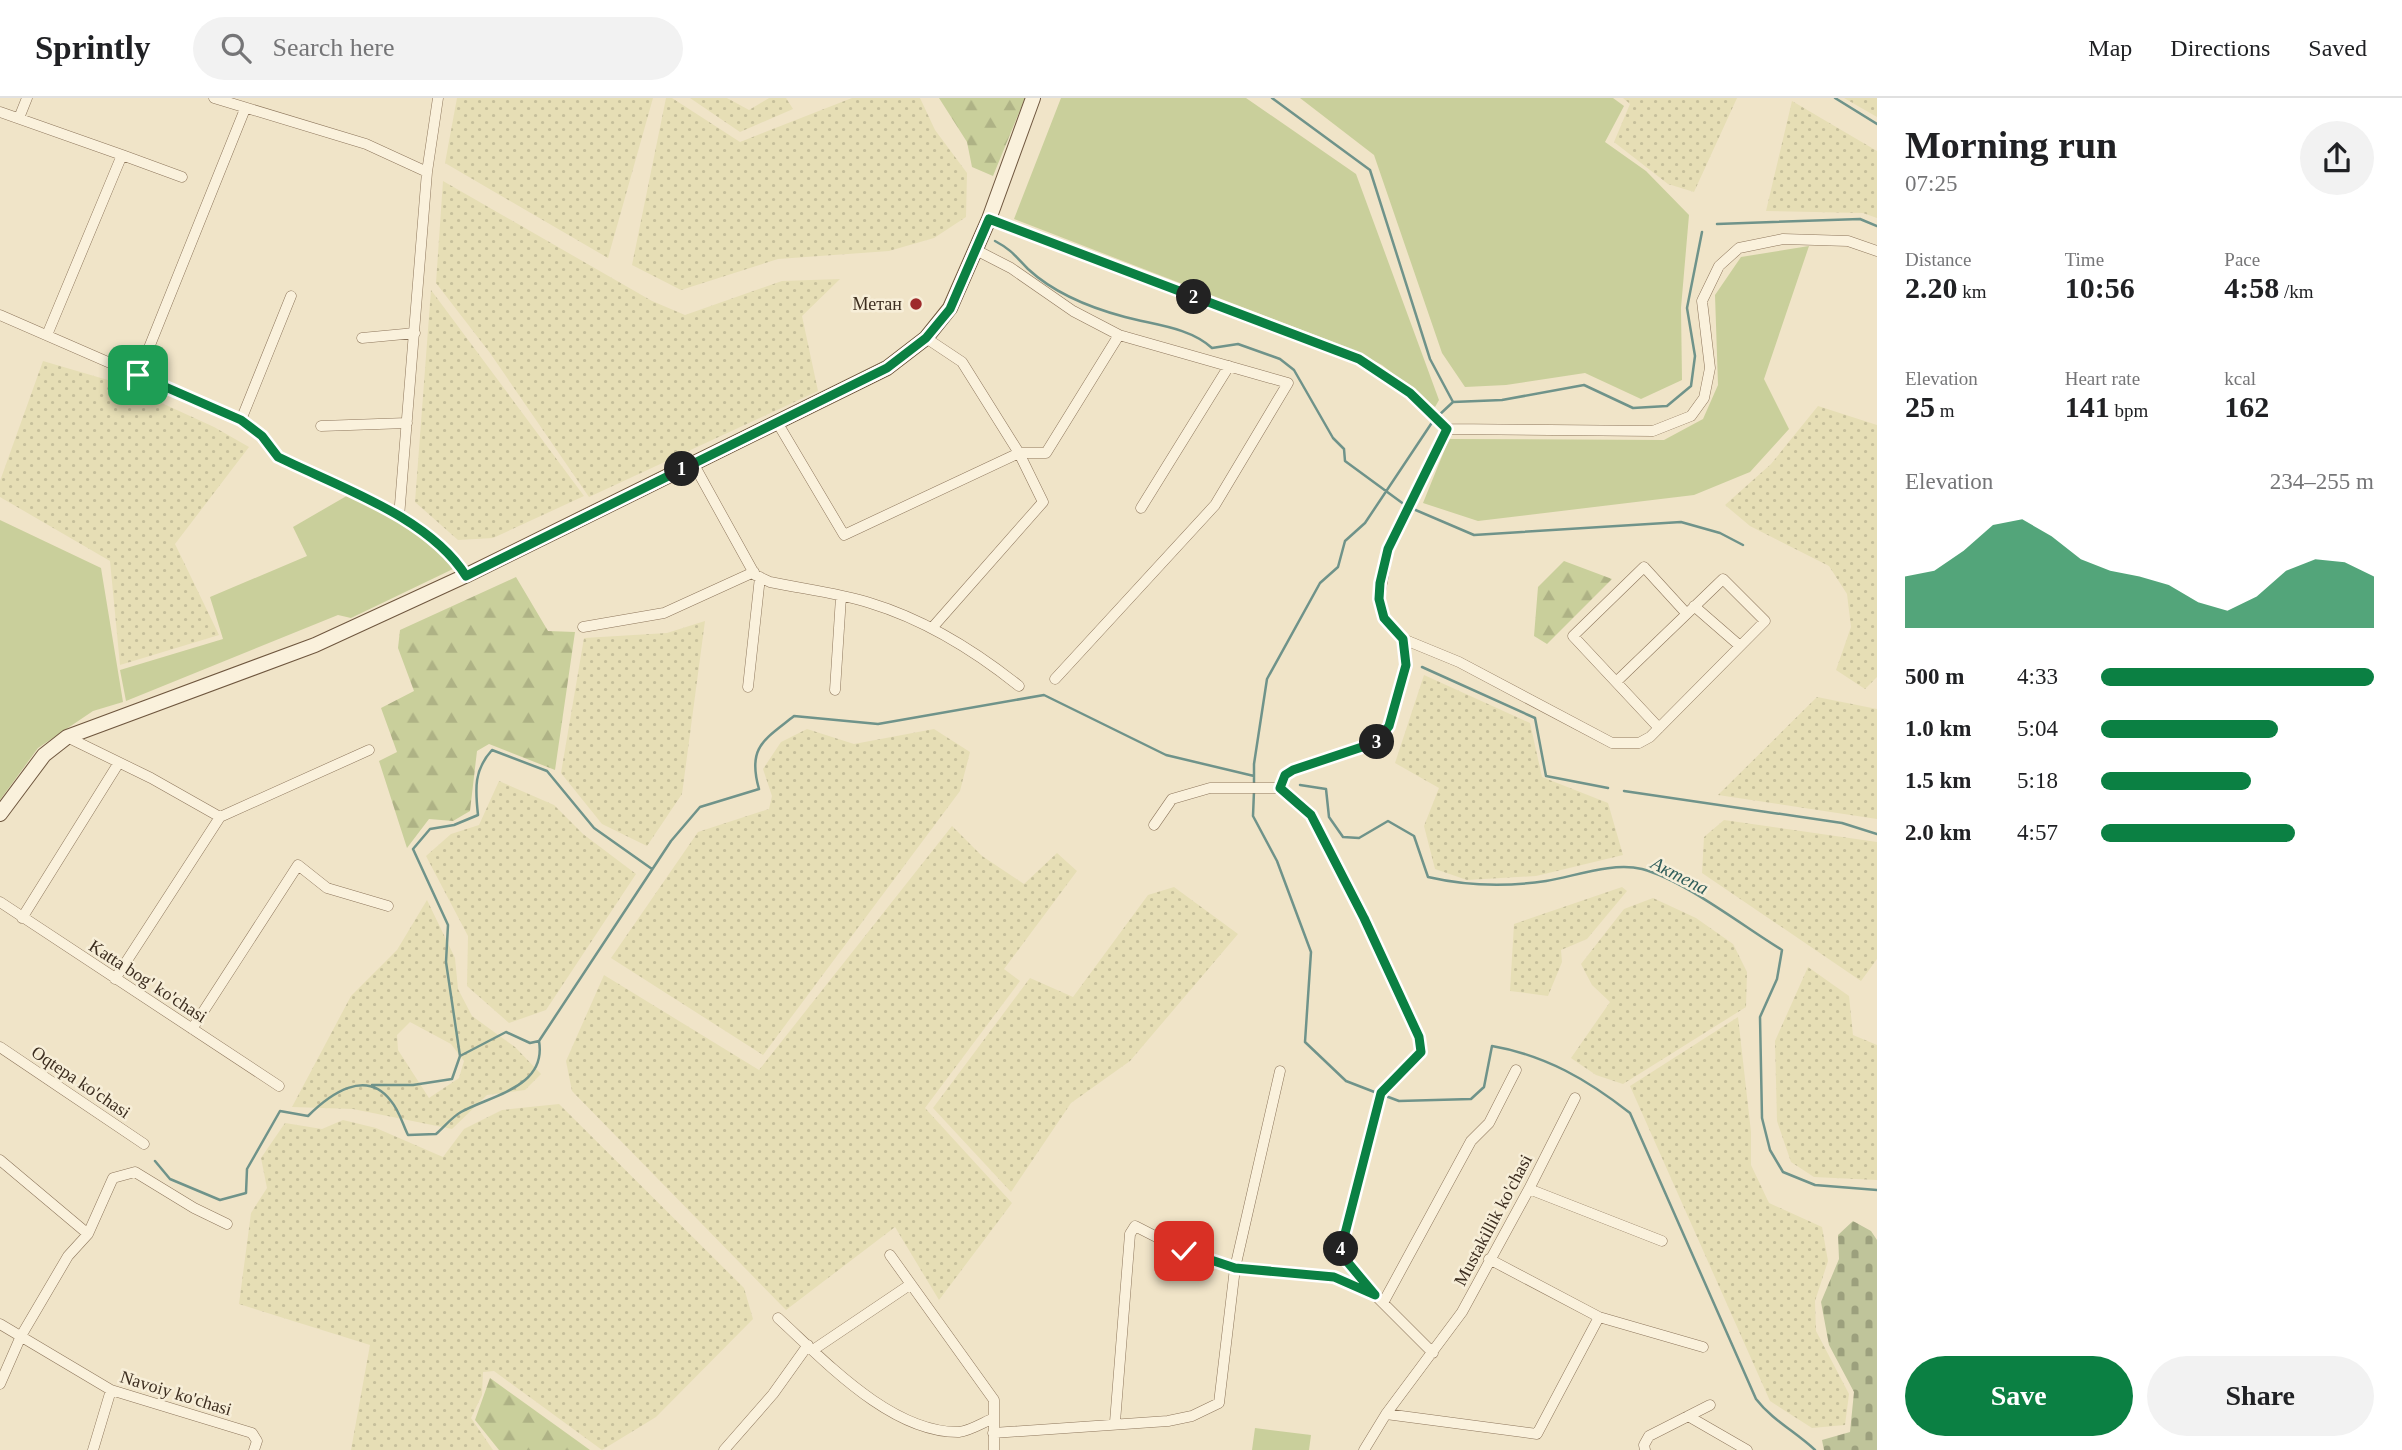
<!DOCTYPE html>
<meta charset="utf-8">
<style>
body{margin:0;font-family:Georgia,serif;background:#f2f2f2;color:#202124;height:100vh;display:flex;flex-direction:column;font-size:26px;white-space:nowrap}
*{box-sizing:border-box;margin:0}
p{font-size:23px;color:#757577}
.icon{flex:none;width:38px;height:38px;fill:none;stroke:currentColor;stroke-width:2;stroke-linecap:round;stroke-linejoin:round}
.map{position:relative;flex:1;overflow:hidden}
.details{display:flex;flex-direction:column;background:#fff;width:525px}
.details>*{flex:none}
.pin{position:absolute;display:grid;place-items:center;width:60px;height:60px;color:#fff;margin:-30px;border-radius:14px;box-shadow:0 4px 10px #0006}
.km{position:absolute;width:35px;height:35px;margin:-18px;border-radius:50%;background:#222;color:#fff;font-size:19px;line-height:35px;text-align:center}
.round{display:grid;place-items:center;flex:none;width:74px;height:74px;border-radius:37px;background:#f2f2f2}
.summary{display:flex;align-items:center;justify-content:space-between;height:119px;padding:0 28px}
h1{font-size:38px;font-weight:700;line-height:52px}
.stats{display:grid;grid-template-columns:repeat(3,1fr);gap:10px;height:119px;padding:7px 28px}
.stats div{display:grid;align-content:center}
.stats b{font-size:30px;font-weight:700}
.stats small{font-size:19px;font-weight:400}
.stats p{font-size:19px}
.chart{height:196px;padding:14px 28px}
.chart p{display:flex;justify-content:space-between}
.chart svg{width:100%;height:126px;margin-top:7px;fill:#0b8043;opacity:.7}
.action{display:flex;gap:14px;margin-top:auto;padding:14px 28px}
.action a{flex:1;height:80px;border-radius:42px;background:#0b8043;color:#fff;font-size:28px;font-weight:700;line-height:80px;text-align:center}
.action a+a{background:#f2f2f2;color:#202124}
ul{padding:0 28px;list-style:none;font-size:23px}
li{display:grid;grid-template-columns:112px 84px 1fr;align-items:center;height:52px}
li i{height:18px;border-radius:9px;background:#0b8043}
header{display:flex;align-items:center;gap:42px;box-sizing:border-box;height:98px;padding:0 35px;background:#fff;border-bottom:2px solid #e0e0e0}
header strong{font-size:33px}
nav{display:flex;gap:38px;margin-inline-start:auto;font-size:24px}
.search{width:490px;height:63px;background:#f2f2f2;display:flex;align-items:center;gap:18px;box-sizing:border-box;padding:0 24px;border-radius:38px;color:#757577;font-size:26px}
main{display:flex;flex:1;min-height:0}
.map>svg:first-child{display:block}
.farmland{fill:url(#farmland-dots);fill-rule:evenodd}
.grass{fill:#c9cf9b}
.forest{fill:url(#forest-firs)}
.cemetery{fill:url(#cemetery-stones)}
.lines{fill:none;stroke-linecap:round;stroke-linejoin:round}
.stream{stroke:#6f938a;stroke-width:2.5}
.minor-casing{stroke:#8d765c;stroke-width:11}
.secondary-casing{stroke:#6f573f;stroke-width:16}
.minor{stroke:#faf1dc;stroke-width:10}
.secondary{stroke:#faf1dc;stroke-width:14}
.route-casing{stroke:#fff;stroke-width:14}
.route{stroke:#0b8043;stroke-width:9}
.poi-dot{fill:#9e2a2b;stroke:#f7eed8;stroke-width:2.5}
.labels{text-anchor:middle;stroke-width:5;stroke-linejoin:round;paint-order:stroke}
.poi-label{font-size:18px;fill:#3d2e20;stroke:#f7eed8;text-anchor:end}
.street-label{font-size:18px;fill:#3d2e20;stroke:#f7eed8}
.water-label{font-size:19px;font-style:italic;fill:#2f5d5a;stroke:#f7eed8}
</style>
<header>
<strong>Sprintly</strong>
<div class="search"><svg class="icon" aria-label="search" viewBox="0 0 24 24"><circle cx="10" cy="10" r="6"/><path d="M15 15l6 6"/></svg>Search here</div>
<nav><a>Map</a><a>Directions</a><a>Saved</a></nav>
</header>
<main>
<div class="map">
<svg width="1877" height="1352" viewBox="0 0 1877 1352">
<defs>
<pattern id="farmland-dots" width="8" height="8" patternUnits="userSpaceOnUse" patternTransform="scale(1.75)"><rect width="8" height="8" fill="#e6deb5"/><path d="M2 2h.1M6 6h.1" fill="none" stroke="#c6bf9b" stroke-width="1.8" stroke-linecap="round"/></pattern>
<pattern id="forest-firs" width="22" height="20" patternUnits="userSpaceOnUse" patternTransform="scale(1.75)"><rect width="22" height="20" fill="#c9cf9b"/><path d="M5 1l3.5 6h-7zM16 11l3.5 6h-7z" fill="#aeb285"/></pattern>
<pattern id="cemetery-stones" width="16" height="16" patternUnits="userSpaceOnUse" patternTransform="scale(1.75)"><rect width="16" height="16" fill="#bfc49a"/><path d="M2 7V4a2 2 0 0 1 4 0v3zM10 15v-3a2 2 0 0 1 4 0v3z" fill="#9ca07d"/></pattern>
</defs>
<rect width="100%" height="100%" fill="#f0e4c8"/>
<!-- farmland -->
<path class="farmland" d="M 457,0 L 653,0 L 608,160 L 445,65 Z
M 666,0 L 672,0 L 740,44 L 852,0 L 920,0 L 935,32 L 967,75 L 966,119 L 934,140 L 889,153 L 778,161 L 681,192 L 632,167 Z
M 690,0 L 727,0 L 749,12 L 769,0 L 786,0 L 793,11 L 740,34 Z
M 1623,0 L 1737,0 L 1694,94 L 1668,86 L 1614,44 L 1630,6 Z
M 1844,0 L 1877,0 L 1877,19 Z
M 1792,3 L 1877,53 L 1877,120 L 1863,115 L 1766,113 Z
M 443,83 L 652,203 L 685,217 L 782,183 L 840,181 L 802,218 L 818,293 L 589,399 L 490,255 L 436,185 Z
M 431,192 L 584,398 L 493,440 L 458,442 L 415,404 Z
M 43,263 L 118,285 L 214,329 L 249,349 L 175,446 L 219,537 L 120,567 L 110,463 L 0,399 L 0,383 Z
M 1818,308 L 1877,327 L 1877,579 L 1865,591 L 1836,572 L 1851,529 L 1847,496 L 1829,468 L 1750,428 L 1725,407 L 1771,366 Z
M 705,523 L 682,696 L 647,748 L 602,726 L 561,675 L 584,540 L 667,535 Z
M 1424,577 L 1530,625 L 1542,679 L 1608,705 L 1623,757 L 1536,778 L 1467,782 L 1435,771 L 1424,728 L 1439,690 L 1395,665 Z
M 1817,599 L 1877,611 L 1877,721 L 1718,697 Z
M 807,631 L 854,646 L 934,631 L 970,654 L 960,693 L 763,957 L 611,860 L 698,734 L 769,711 L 772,698 L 763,671 L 781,644 Z
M 499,683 L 554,707 L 583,736 L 636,776 L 546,912 L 509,925 L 467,888 L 468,838 L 426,758 L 451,736 L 479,727 Z
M 1724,722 L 1877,744 L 1877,861 L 1861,883 L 1702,775 L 1704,739 Z
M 952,728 L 982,758 L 1024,786 L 1057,755 L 1077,773 L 1004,871 L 1020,883 L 925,1010 L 1012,1105 L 939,1202 L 895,1129 L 786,1212 L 572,993 L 566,963 L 604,877 L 759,972 Z
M 1174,789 L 1238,836 L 1130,963 L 1071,1005 L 1011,1094 L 933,1010 L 1030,880 L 1073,899 L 1148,797 Z
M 1622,789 L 1627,793 L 1587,841 L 1561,852 L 1562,864 L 1548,898 L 1510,893 L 1514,826 Z
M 1653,800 L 1696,820 L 1733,846 L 1747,874 L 1746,909 L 1623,986 L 1596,977 L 1571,960 L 1610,904 L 1592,887 L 1581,866 L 1624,811 Z
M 427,802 L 455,860 L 458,891 L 472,918 L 515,949 L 541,976 L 525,992 L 487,997 L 452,1031 L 353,1011 L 292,1009 L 351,898 L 397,852 ZM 410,924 L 451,946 L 464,963 L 459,980 L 429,1000 L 398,952 L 397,937 Z
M 1808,869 L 1849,898 L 1853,937 L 1877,947 L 1877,1082 L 1814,1079 L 1791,1064 L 1777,1023 L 1775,943 Z
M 1738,919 L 1751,1034 L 1751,1067 L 1769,1105 L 1822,1129 L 1828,1163 L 1815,1203 L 1816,1233 L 1849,1296 L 1845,1327 L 1812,1330 L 1770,1303 L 1630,988 Z
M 559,1006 L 744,1190 L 753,1221 L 656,1319 L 602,1352 L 494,1273 L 483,1274 L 482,1297 L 471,1320 L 493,1352 L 351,1352 L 370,1247 L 239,1206 L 251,1115 L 267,1090 L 261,1060 L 285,1025 L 322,1031 L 343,1022 L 376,1030 L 443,1059 L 464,1031 L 502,1012 Z"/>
<!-- grass -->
<path class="grass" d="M 1061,0 L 1246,0 L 1356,76 L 1439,302 L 1435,309 L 1382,267 L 1346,249 L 1014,121 Z
M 1300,0 L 1613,0 L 1624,8 L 1605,44 L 1646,73 L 1689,117 L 1681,210 L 1682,282 L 1641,301 L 1585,275 L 1506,287 L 1465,289 L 1442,255 L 1374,57 Z
M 1809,148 L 1764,281 L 1789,331 L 1750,374 L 1694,397 L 1478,423 L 1423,405 L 1449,341 L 1664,342 L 1703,321 L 1718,287 L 1715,197 L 1741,159 Z
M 350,396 C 383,416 435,436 453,471 L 351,520 L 338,517 L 126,603 L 120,572 L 223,541 L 210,499 L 307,458 L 293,429 Z
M 0,422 L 101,470 L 123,604 L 93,613 L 38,650 L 0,702 Z
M 1255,1330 L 1311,1337 L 1309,1352 L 1252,1352 Z"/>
<!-- forest -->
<path class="forest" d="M 939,0 L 1025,0 L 993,78 L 972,69 L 967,44 Z
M 1564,463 L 1612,481 L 1547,546 L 1534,538 L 1538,489 Z
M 516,479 L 548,533 L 575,534 L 555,672 L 489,646 L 477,653 L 470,713 L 453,723 L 429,721 L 407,750 L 379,663 L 397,654 L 381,610 L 414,593 L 398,550 L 400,532 Z
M 490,1280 L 590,1352 L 499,1352 L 475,1322 Z"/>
<!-- cemetery -->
<path class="cemetery" d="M 1853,1123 L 1871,1133 L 1877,1142 L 1877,1352 L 1824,1352 L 1822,1342 L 1850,1334 L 1854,1294 L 1829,1247 L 1821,1204 L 1839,1161 L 1838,1137 Z"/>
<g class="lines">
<!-- stream -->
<path class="stream" d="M 1272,0 L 1370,72 L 1430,261 L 1453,304 L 1502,302 L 1584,287 L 1633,310 L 1667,308 L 1691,288 L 1695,258 L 1687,210 L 1702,134
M 1835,0 L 1877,26
M 1717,126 L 1860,121 L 1877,128
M 995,143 C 1012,152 1016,159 1028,171 C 1055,196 1091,210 1125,219 C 1154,227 1189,229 1212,250 L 1238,246 L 1280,261 L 1294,272 L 1333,340 L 1344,351 L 1345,363 L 1405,407
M 1438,318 L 1453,304
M 1411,410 L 1474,437 L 1681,424 L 1720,435 L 1743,447
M 1422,569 L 1535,620 L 1546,678 L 1608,690
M 1254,686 L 1254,666 L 1267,581 L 1320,485 L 1338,469 L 1345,443 L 1365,425 L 1433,323
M 1300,687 L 1326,691 L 1329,719 L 1343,739 L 1359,740 L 1388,723 L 1414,738 L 1428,779 C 1467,788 1506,789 1546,783 C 1576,778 1612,764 1642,771 C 1684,782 1744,829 1782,852 L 1777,881 L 1760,919 L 1762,1020 L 1770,1052 L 1783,1074 L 1815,1087 L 1877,1092
M 1254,693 L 1253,718 L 1277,763 L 1311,854 L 1305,944 L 1346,983 L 1377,995
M 1624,693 L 1842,725 L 1877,736
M 460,958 L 506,934 L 530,945 L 539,943
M 372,987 L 413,987 L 452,981 L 460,958 L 446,864 L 448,827 L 413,751 L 430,731 L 454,727 L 478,717 C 475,690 474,672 492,652 L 547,673 L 594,730 L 652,771
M 1383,997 L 1399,1003 L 1471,1001 L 1484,989 L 1492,948 C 1545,957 1588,982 1630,1015 L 1756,1301 C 1772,1322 1796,1334 1815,1352
M 155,1063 L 170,1081 L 220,1102 L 246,1095 L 247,1071 L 280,1013 L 308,1018 C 330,996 366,970 391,1003 C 399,1012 403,1027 408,1037 L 436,1036 C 444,1029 452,1019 461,1014 C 492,997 547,989 539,943 L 671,743 L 700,709 L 759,691 C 747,649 764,642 794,618 L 878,626 L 1044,597 L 1166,657 L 1254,678"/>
<defs>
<path id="minor" d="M 214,0 L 366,46 L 427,74
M 0,14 L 122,57 L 47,237
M 19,20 L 27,0
M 122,57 L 182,79
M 989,121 L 1359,260 L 1410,295 L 1447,331 L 1653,333 L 1691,318 L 1704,300 L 1710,270 L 1702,203 L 1719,168 L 1739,150 L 1783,141 L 1848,143 L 1877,153
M 976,152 L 1011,170 L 1073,213 L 1119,237 L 1288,285 L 1215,407 L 1055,581
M 0,217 L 241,322 L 262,337 L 278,359 C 339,389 429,419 465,478
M 362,240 L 415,235
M 926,240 L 962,264 L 1019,355 L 1043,404 L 932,530
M 138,277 L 245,11
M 241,322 L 291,198
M 777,324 L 844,437 L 1019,355 L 1046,355 L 1119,237
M 321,328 L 407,325
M 1447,331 L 1388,451 L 1379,501 L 1384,520 L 1403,541 L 1459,564 L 1612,645 L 1639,645 L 1650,639 L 1765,523 L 1723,481 L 1616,584
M 693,365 L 755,477 L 770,484 C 803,491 838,495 870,505 C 926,522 974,552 1019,588
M 1141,410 L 1229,268
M 399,419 L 427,74 L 438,0
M 1694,508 L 1740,548
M 583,529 L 664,515 L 754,474
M 748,589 L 760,479
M 835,592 L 841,499
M 1659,630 L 1573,538 L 1644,469 L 1686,515
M 67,639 L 151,680 L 220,719
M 1280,690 L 1285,677 L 1293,672 L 1377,644 L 1389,628 L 1406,567 L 1403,541
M 1154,727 L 1172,701 L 1210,690 L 1280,690 L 1311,717 L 1364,820 L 1419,939 L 1421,954 L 1381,995 L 1340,1155 L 1375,1197 L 1433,1255
M 0,804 L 279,988
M 22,820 L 118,666
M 115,881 L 220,719 L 369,652
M 192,931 L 298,767 L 327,790 L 388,808
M 0,949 L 144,1046
M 0,1062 L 88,1136
M 1529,1091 L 1662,1143
M 890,1157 L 994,1302 L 994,1352
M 1489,1161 L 1599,1219 L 1703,1249
M 1383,1205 L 1471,1043 L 1489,1025 L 1516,972
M 778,1220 C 825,1263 891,1335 959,1334 C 970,1333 984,1324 994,1320
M 0,1226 L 111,1292 L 252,1335 L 257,1343 L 254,1352
M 813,1252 L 911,1186
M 0,1286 L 21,1238 L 68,1158 L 88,1136 L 113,1080 L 135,1074 L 194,1110 L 227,1126
M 1386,1316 L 1537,1336 L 1599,1219
M 1688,1318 L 1747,1352
M 1115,1324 L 1130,1136 L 1135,1128 L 1184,1153 L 1235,1170 L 1333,1179 L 1372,1195
M 993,1335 L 1168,1323 L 1192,1318 L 1219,1305 L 1235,1170 L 1280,973
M 93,1352 L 111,1292
M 724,1352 L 773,1296 L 808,1247
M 1364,1352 L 1386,1316 L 1462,1214 L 1529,1091 L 1575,1000
M 1645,1352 L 1644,1347 L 1649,1338 L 1710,1307"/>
<path id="secondary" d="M 0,716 L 44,657 L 67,639 L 315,547 L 465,478 L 887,270 L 926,240 L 950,210 L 989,121 L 1033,0"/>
</defs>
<!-- minor casing -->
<use href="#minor" class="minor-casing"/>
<!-- secondary casing -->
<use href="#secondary" class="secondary-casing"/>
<!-- minor -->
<use href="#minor" class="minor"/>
<!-- secondary -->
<use href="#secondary" class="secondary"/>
</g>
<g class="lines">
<defs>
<path id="route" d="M 138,277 L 241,322 L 262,338 L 278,359 C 339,389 429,419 466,478 L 887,270 L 926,240 L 950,211 L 989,121 L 1359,261 L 1410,295 L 1447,331 L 1388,451 L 1380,485 L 1379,501 L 1384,520 L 1403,541 L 1406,567 L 1389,628 L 1377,644 L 1293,672 L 1285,677 L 1280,690 L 1311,717 L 1364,820 L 1419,939 L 1421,954 L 1381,995 L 1340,1155 L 1375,1197 L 1334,1179 L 1235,1170 L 1184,1153"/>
</defs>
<!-- route casing -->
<use href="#route" class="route-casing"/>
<!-- route -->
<use href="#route" class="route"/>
</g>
<!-- markers -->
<circle class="poi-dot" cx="916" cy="206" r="7"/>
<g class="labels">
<!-- poi labels -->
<g class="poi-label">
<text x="902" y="212">Метан</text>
</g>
<!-- street labels -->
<g class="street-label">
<text transform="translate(148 883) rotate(33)" y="6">Katta bog' ko'chasi</text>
<text transform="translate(81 984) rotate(34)" y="6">Oqtepa ko'chasi</text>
<text transform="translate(1493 1122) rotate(-62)" y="6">Mustakillik ko'chasi</text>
<text transform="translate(176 1295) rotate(17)" y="6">Navoiy ko'chasi</text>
</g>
<!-- water labels -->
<g class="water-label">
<text transform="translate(1680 777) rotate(27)" y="7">Актепа</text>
</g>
</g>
</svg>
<div class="pin" style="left:138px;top:277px;background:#1e9e55"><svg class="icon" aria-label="arrive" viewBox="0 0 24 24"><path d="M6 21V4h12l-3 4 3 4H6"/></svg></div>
<div class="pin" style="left:1184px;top:1153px;background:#d93025"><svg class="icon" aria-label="check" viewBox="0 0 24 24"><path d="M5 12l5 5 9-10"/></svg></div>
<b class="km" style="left:682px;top:371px">1</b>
<b class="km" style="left:1194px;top:199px">2</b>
<b class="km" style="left:1377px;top:644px">3</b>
<b class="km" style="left:1341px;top:1151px">4</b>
</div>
<section class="details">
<div class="summary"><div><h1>Morning run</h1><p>07:25</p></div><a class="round"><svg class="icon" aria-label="share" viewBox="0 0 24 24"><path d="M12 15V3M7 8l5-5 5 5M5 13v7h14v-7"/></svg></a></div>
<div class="stats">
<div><p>Distance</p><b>2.20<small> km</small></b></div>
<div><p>Time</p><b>10:56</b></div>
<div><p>Pace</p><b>4:58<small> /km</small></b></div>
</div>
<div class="stats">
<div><p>Elevation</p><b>25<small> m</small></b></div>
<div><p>Heart rate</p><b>141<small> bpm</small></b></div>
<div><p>kcal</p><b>162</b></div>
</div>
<div class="chart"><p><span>Elevation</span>234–255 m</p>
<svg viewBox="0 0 160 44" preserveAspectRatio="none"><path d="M0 44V26L10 24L20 17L30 8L40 6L50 12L60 20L70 24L80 26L90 29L100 35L110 38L120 33L130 24L140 20L150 21L160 26V44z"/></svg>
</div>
<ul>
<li><b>500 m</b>4:33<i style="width:100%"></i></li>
<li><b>1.0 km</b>5:04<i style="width:65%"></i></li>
<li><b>1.5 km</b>5:18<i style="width:55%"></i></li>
<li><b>2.0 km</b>4:57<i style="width:71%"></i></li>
</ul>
<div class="action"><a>Save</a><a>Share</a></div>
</section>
</main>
